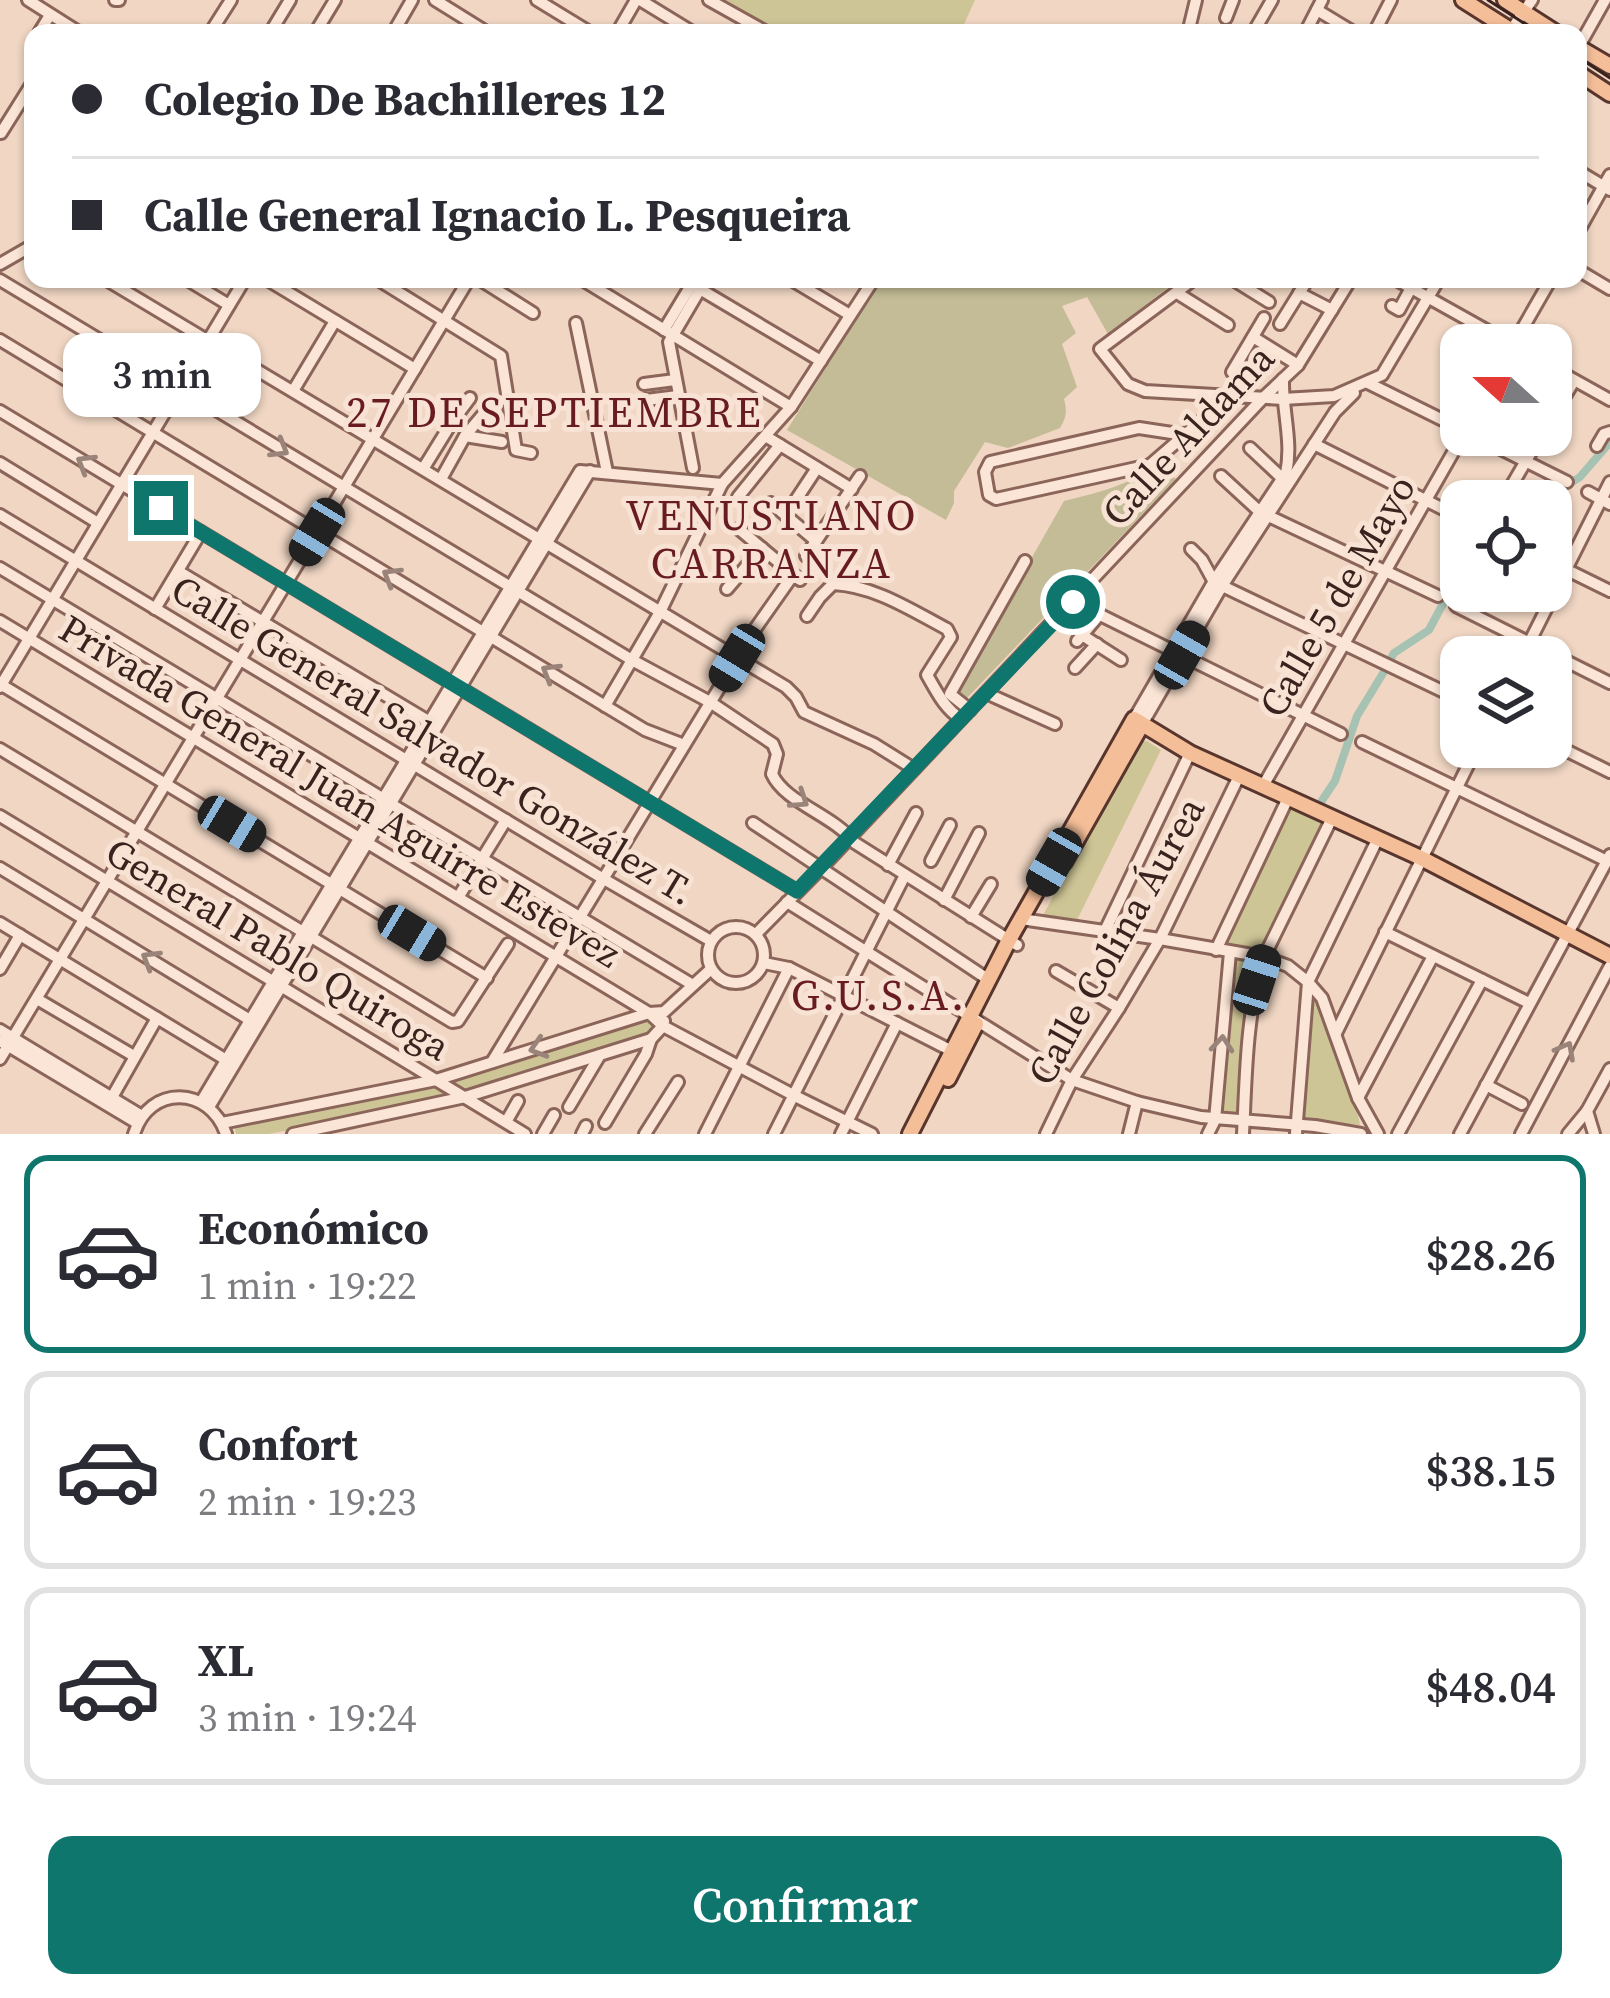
<!DOCTYPE html>
<html lang="es">
<meta charset="utf-8">
<style>
body{margin:0;font-family:"Source Serif 4",serif;background:#f2f2f3;color:#2b2b33;height:100vh;display:flex;flex-direction:column;font-size:45px;white-space:nowrap}
*{box-sizing:border-box;margin:0}
p{font-size:39px;color:#7c7c81}
.icon{flex:none;width:66px;height:66px;fill:none;stroke:currentColor;stroke-width:2;stroke-linecap:round;stroke-linejoin:round}
.map{position:relative;height:1134px;overflow:hidden}
.panel{display:flex;flex-direction:column;background:#fff;flex:1}
.panel>*{flex:none}
.guide{position:absolute;left:24px;top:24px;width:1563px;height:264px;border-radius:24px;box-shadow:0 3px 9px #0004;display:grid;align-content:center;height:264px;padding:0 48px;background:#fff}
.needle{width:78px;rotate:291deg}
.buttons{position:absolute;left:1440px;top:324px;display:grid;gap:24px}
.buttons a{display:grid;place-items:center;width:132px;height:132px;border-radius:24px;background:#fff;box-shadow:0 3px 9px #0004;font-size:60px}
.end{position:absolute;width:54px;height:54px;margin:-27px;border:15px solid #0f766e;background:#fff;box-shadow:0 0 0 6px #fff}
.from{border-radius:50%}
.bubble{position:absolute;height:84px;border-radius:24px;background:#fff;box-shadow:0 3px 9px #0004;font-size:39px;font-weight:600;line-height:84px;text-align:center}
.car{position:absolute;width:36px;height:72px;margin:-36px -18px;border-radius:15px;box-shadow:0 0 9px 3px #0007;background:linear-gradient(#222 24%,#8ab4d8 0 40%,#222 0 76%,#8ab4d8 0 86%,#222 0)}
.guide b{display:flex;align-items:center;gap:42px;height:114px;font-size:45px}
.guide b+b{border-top:3px solid #e1e1e2}
.guide i{width:30px;height:30px;background:#2b2b33}
ul{padding:21px 0 0;list-style:none}
li{display:flex;align-items:center;gap:36px;height:198px;margin:0 24px 18px;padding:0 24px;border:6px solid #e1e1e2;border-radius:24px}
li div{flex:1}
li b{display:block;font-size:45px}
li em{font-style:normal;font-weight:600}
li.current{border-color:#0f766e}
li>.icon{width:108px;height:108px;stroke-width:1.5}
.primary-button{display:flex;gap:24px;margin-top:auto;padding:24px 48px}
.primary-button a{flex:1;height:138px;border-radius:24px;background:#0f766e;color:#fff;font-size:48px;font-weight:600;line-height:138px;text-align:center}
.map>svg:first-child{display:block}
</style>
<div class="map">
<svg width="1610" height="1134" viewBox="0 0 1610 1134">
<rect width="100%" height="100%" fill="#f0d6c3"/>
<g fill="#cec596">
<polygon points="719,0 975,0 960,33 774,33"/>
<polygon points="1147,741 1161,750 1077,920 1042,917 1137,742"/>
<polygon points="1290,802 1328,820 1264,953 1221,947"/>
<polygon points="1233,955 1260,961 1243,1115 1218,1117"/>
<path d="M1312 997C1332 1025 1353 1090 1360 1125L1300 1120Z"/>
<polygon points="643,1017 653,1023 651,1035 467,1093 446,1081"/>
<polygon points="432,1084 452,1097 269,1134 236,1134 234,1125"/>
</g>
<g fill="#c3bc96">
<path d="M881 279H1179L1108 334 1087 297 1062 306 1076 333 1062 344 1077 387 1064 399C1067 411 1067 416 1060 428L1008 448 985 442 954 491V503L946 520 787 430Z"/>
<path d="M1159 463 1176 479 966 699 954 694 1064 501C1101 492 1127 486 1159 463Z"/>
</g>
<g fill="none" stroke-linecap="round" stroke-linejoin="round">
<g stroke="#a5c2b2" stroke-width="8">
<polyline points="1551,511 1566,486 1580,477 1610,442"/>
<polyline points="1390,660 1394,653 1429,630 1454,583 1461,578"/>
<polyline points="1321,802 1335,781 1357,716 1385,670"/>
</g>
<defs>
<g id="minor">
<polyline points="28,0 80,33"/>
<polyline points="115,0 119,0"/>
<polyline points="435,0 488,33"/>
<polyline points="537,0 591,33"/>
<polyline points="640,0 694,33"/>
<polyline points="709,0 768,33"/>
<polyline points="1317,10 1355,33"/>
<polyline points="1226,18 1233,0"/>
<polyline points="39,33 50,15"/>
<polyline points="210,33 231,0"/>
<polyline points="270,33 290,0"/>
<polyline points="315,33 335,0"/>
<polyline points="393,33 412,0"/>
<polyline points="617,33 636,0"/>
<polyline points="1188,33 1196,0"/>
<polyline points="1253,33 1272,0"/>
<polyline points="1305,33 1322,0"/>
<polyline points="1374,33 1391,0"/>
<polyline points="1509,33 1532,0"/>
<polyline points="1578,48 1605,0"/>
<polyline points="1,133 33,82"/>
<polyline points="1578,171 1610,190"/>
<polyline points="1578,232 1610,175"/>
<polyline points="0,264 33,245"/>
<polyline points="1578,270 1610,289"/>
<polyline points="105,279 786,687 796,697 804,712 874,744 914,769"/>
<polyline points="186,279 229,305"/>
<polyline points="266,279 415,369"/>
<polyline points="377,279 501,356 516,450 531,453"/>
<polyline points="479,279 533,313"/>
<polyline points="581,279 791,407"/>
<polyline points="683,279 821,361"/>
<polyline points="790,279 850,315"/>
<polyline points="1194,279 1100,349 1128,384 1145,391 1283,399 1334,396 1382,375 1439,279"/>
<polyline points="1232,279 1269,302"/>
<polyline points="1395,279 1513,345"/>
<path d="M0 280 632 660 710 702 773 744 777 754 772 774C785 803 834 815 855 843L1017 945"/>
<polyline points="1177,293 1228,325"/>
<polyline points="1299,293 1332,310"/>
<polyline points="1392,306 1399,310 1411,288"/>
<polyline points="576,323 607,472"/>
<polyline points="1280,324 1308,279"/>
<polyline points="664,330 693,282"/>
<polyline points="1253,337 1298,365"/>
<polyline points="0,340 645,730 684,745"/>
<polyline points="1513,345 1551,279"/>
<polyline points="1551,367 1610,400"/>
<polyline points="1232,372 1264,318"/>
<polyline points="1368,383 1461,429"/>
<polyline points="644,384 675,380"/>
<polyline points="293,391 335,321"/>
<polyline points="646,400 678,396"/>
<polyline points="0,411 797,891"/>
<polyline points="1551,419 1574,381"/>
<polyline points="1185,435 1139,428 990,462 985,472 989,495 996,499 1150,465 1231,395"/>
<polyline points="1473,435 1567,482"/>
<polyline points="465,436 502,442"/>
<polyline points="767,437 852,489"/>
<polyline points="1314,444 1461,518"/>
<polyline points="1597,446 1604,434 1610,432"/>
<polyline points="1250,448 1283,479"/>
<polyline points="0,463 98,523"/>
<polyline points="693,468 669,342 706,279"/>
<polyline points="423,469 452,422 470,398"/>
<polyline points="1221,476 1260,512 1438,596"/>
<polyline points="441,479 465,436 492,404"/>
<polyline points="1509,490 1541,435"/>
<polyline points="1588,492 1610,504"/>
<polyline points="738,497 780,445"/>
<polyline points="771,503 816,541"/>
<polyline points="0,515 602,878 711,941"/>
<polyline points="786,515 817,468"/>
<polyline points="739,529 800,580"/>
<polyline points="1191,549 1202,560 1214,582 1461,700"/>
<polyline points="806,556 860,476"/>
<polyline points="1551,562 1610,591"/>
<polyline points="0,568 384,799"/>
<polyline points="178,571 430,722"/>
<polyline points="727,589 762,548"/>
<polyline points="1074,602 1341,734"/>
<polyline points="1456,606 1610,683"/>
<polyline points="155,609 201,532"/>
<path d="M807 616 820 597 833 584C875 586 911 610 947 629L951 637 927 675C937 692 944 708 961 719"/>
<polyline points="0,621 649,1013 663,1026 795,1096 872,1134"/>
<polyline points="1082,635 1121,660"/>
<polyline points="1077,641 1100,614"/>
<polyline points="1522,657 1610,482"/>
<polyline points="1075,668 1097,644"/>
<polyline points="0,684 487,978"/>
<polyline points="0,687 245,279"/>
<polyline points="986,693 1055,724"/>
<polyline points="605,706 660,612 722,484 791,407 874,279"/>
<polyline points="970,710 950,694 1025,561"/>
<path d="M1134 719 1214 581 1286 473C1293 442 1282 410 1283 379"/>
<polyline points="1141,726 1222,586 1335,412 1354,393"/>
<polyline points="1362,742 1607,861"/>
<polyline points="1551,743 1610,772"/>
<polyline points="0,749 452,1022 458,1021 508,944"/>
<polyline points="1263,786 1463,435"/>
<polyline points="391,804 693,985"/>
<polyline points="0,816 525,1134"/>
<polyline points="753,823 989,980"/>
<polyline points="931,861 950,825"/>
<polyline points="888,865 916,813"/>
<polyline points="0,868 250,1020"/>
<polyline points="459,896 506,820"/>
<polyline points="944,900 979,833"/>
<polyline points="787,902 1072,1080 1137,1102 1201,1117 1315,1126 1361,1134"/>
<polyline points="971,917 991,884"/>
<polyline points="1021,919 1160,939 1264,957 1288,966 1308,982 1322,998 1358,1098 1378,1134"/>
<polyline points="0,923 228,1061"/>
<circle cx="736" cy="955" r="28"/>
<polyline points="1385,932 1529,1003"/>
<polyline points="1104,933 1190,753"/>
<polyline points="756,934 822,867 1263,398 1298,365 1351,279"/>
<polyline points="1216,950 1288,798"/>
<polyline points="764,963 789,968 952,1051"/>
<polyline points="0,969 20,935"/>
<polyline points="1056,971 1119,1008"/>
<polyline points="37,999 134,1056"/>
<polyline points="0,1030 142,1116"/>
<polyline points="1336,1033 1477,747"/>
<polyline points="0,1041 137,1123"/>
<polyline points="0,1059 469,279"/>
<polyline points="492,1062 755,629 793,575"/>
<polyline points="1486,1085 1522,1104"/>
<polyline points="1358,1098 1433,956"/>
<polyline points="111,1099 157,1018"/>
<polyline points="201,1102 580,471 722,484"/>
<polyline points="209,1107 590,471"/>
<polyline points="569,1107 600,1055"/>
<polyline points="506,1122 518,1101"/>
<polyline points="222,1123 436,1080 649,1013 664,1012 711,969"/>
<polyline points="605,1123 646,1054 651,1039"/>
<path d="M134 1134C149 1084 210 1086 226 1134"/>
<polyline points="293,1134 465,1097 651,1039 663,1026 664,1021"/>
<polyline points="543,1134 554,1115"/>
<polyline points="582,1134 586,1126"/>
<polyline points="645,1134 678,1082"/>
<polyline points="705,1134 789,968"/>
<polyline points="774,1134 905,875"/>
<polyline points="841,1134 897,1023"/>
<polyline points="1046,1134 1072,1080 1119,1008 1160,939 1239,776"/>
<polyline points="1129,1134 1137,1102"/>
<polyline points="1208,1134 1215,1120 1230,952"/>
<path d="M1243 1134C1246 1075 1246 1014 1264 957L1332 818"/>
<polyline points="1296,1134 1308,982 1378,838"/>
<polyline points="1398,1134 1482,980"/>
<polyline points="1460,1134 1610,855"/>
<polyline points="1521,1134 1610,966"/>
<polyline points="1568,1134 1587,1111"/>
<polyline points="1594,1134 1587,1111 1610,1069"/>
</g>
<g id="major">
<polyline points="1463,0 1515,33"/>
<polyline points="1505,0 1556,33"/>
<polyline points="1578,47 1610,66"/>
<polyline points="1578,73 1610,94"/>
<polyline points="1064,862 1141,726"/>
<polyline points="948,1079 976,1024"/>
<polyline points="910,1134 1009,940 1134,719 1190,753 1421,858 1610,956"/>
</g>
</defs>
<use href="#minor" stroke="#8b6559" stroke-width="16"/>
<use href="#major" stroke="#58352d" stroke-width="20"/>
<use href="#minor" stroke="#fae5d6" stroke-width="10"/>
<use href="#major" stroke="#f4be99" stroke-width="14"/>
<g stroke="#3a231e" stroke-width="3">
<polyline points="1488,0 1539,33"/>
<polyline points="1578,57 1610,78"/>
</g>
</g>
<defs><path id="oneway-chevron" d="M-2-3.5L2.5 0L-2 3.5" fill="none" stroke-width="1.6" stroke-linecap="round" stroke-linejoin="round" transform="scale(3)"/></defs>
<g stroke="#9a847a">
<use href="#oneway-chevron" transform="translate(280 449) rotate(31)"/>
<use href="#oneway-chevron" transform="translate(85 463) rotate(-149)"/>
<use href="#oneway-chevron" transform="translate(391 576) rotate(-149)"/>
<use href="#oneway-chevron" transform="translate(550 672) rotate(-149)"/>
<use href="#oneway-chevron" transform="translate(800 800) rotate(34)"/>
<use href="#oneway-chevron" transform="translate(150 959) rotate(-149)"/>
<use href="#oneway-chevron" transform="translate(1222 1044) rotate(-85)"/>
<use href="#oneway-chevron" transform="translate(538 1048) rotate(163)"/>
<use href="#oneway-chevron" transform="translate(1566 1050) rotate(-62)"/>
</g>
<g fill="none" stroke-linecap="round" stroke-linejoin="round">
<polyline stroke="#0f766e" stroke-width="15" points="161,508 797,891 1073,602"/>
</g>
<g text-anchor="middle" dominant-baseline="central" stroke-width="10" stroke-linejoin="round" paint-order="stroke">
<g font-size="39" fill="#3a231e" stroke="#f7e2d3">
<text transform="translate(1188 435) rotate(-47)">Calle Aldama</text>
<text transform="translate(1337 596) rotate(-60)">Calle 5 de Mayo</text>
<text transform="translate(433 740) rotate(31)">Calle General Salvador González T.</text>
<text transform="translate(340 791) rotate(31)">Privada General Juan Aguirre Estevez</text>
<text transform="translate(1116 941) rotate(-61)">Calle Colina Áurea</text>
<text transform="translate(278 949) rotate(31)">General Pablo Quiroga</text>
</g>
<g font-size="42" letter-spacing="3" fill="#681b21" stroke="#f7e2d3">
<text x="555" y="412">27 DE SEPTIEMBRE</text>
<text x="772" y="515">VENUSTIANO<tspan x="772" dy="48">CARRANZA</tspan></text>
<text x="879" y="995">G.U.S.A.</text>
</g>
</g>
</svg>
<div class="buttons">
<a><svg class="needle" viewBox="-14 -14 28 28"><path d="M0-13l5 13h-10z" fill="#e53935"/><path d="M0 13l5-13h-10z" fill="#7c7c81"/></svg></a>
<a><svg class="icon" aria-label="locate" viewBox="0 0 24 24"><circle cx="12" cy="12" r="6"/><path d="M12 2v4M12 18v4M2 12h4M18 12h4"/></svg></a>
<a><svg class="icon" aria-label="layers" viewBox="0 0 24 24"><path d="M12 4l9 5-9 5-9-5zM3 14l9 5 9-5"/></svg></a>
</div>
<i class="end from" style="left:1073px;top:602px"></i>
<i class="end" style="left:161px;top:508px"></i>
<div class="bubble" style="left:63px;top:333px;width:198px">3 min</div>
<i class="car" style="left:317px;top:532px;rotate:211deg"></i>
<i class="car" style="left:1182px;top:655px;rotate:30deg"></i>
<i class="car" style="left:737px;top:658px;rotate:211deg"></i>
<i class="car" style="left:232px;top:824px;rotate:121deg"></i>
<i class="car" style="left:1054px;top:862px;rotate:210deg"></i>
<i class="car" style="left:412px;top:933px;rotate:121deg"></i>
<i class="car" style="left:1257px;top:980px;rotate:18deg"></i>
<div class="guide">
<b><i class="from"></i>Colegio De Bachilleres 12</b>
<b><i></i>Calle General Ignacio L. Pesqueira</b>
</div>
</div>
<section class="panel">
<ul>
<li class="current"><svg class="icon" aria-label="car" viewBox="0 0 24 24"><path d="M5 17H2v-5l4-1 3-4h7l3 4 3 1v5h-3M9 17h6M6 11h13"/><circle cx="7" cy="17" r="2"/><circle cx="17" cy="17" r="2"/></svg><div><b>Económico</b><p>1 min · 19:22</p></div><em>$28.26</em></li>
<li><svg class="icon" aria-label="car" viewBox="0 0 24 24"><path d="M5 17H2v-5l4-1 3-4h7l3 4 3 1v5h-3M9 17h6M6 11h13"/><circle cx="7" cy="17" r="2"/><circle cx="17" cy="17" r="2"/></svg><div><b>Confort</b><p>2 min · 19:23</p></div><em>$38.15</em></li>
<li><svg class="icon" aria-label="car" viewBox="0 0 24 24"><path d="M5 17H2v-5l4-1 3-4h7l3 4 3 1v5h-3M9 17h6M6 11h13"/><circle cx="7" cy="17" r="2"/><circle cx="17" cy="17" r="2"/></svg><div><b>XL</b><p>3 min · 19:24</p></div><em>$48.04</em></li>
</ul>
<div class="primary-button"><a>Confirmar</a></div>
</section>
